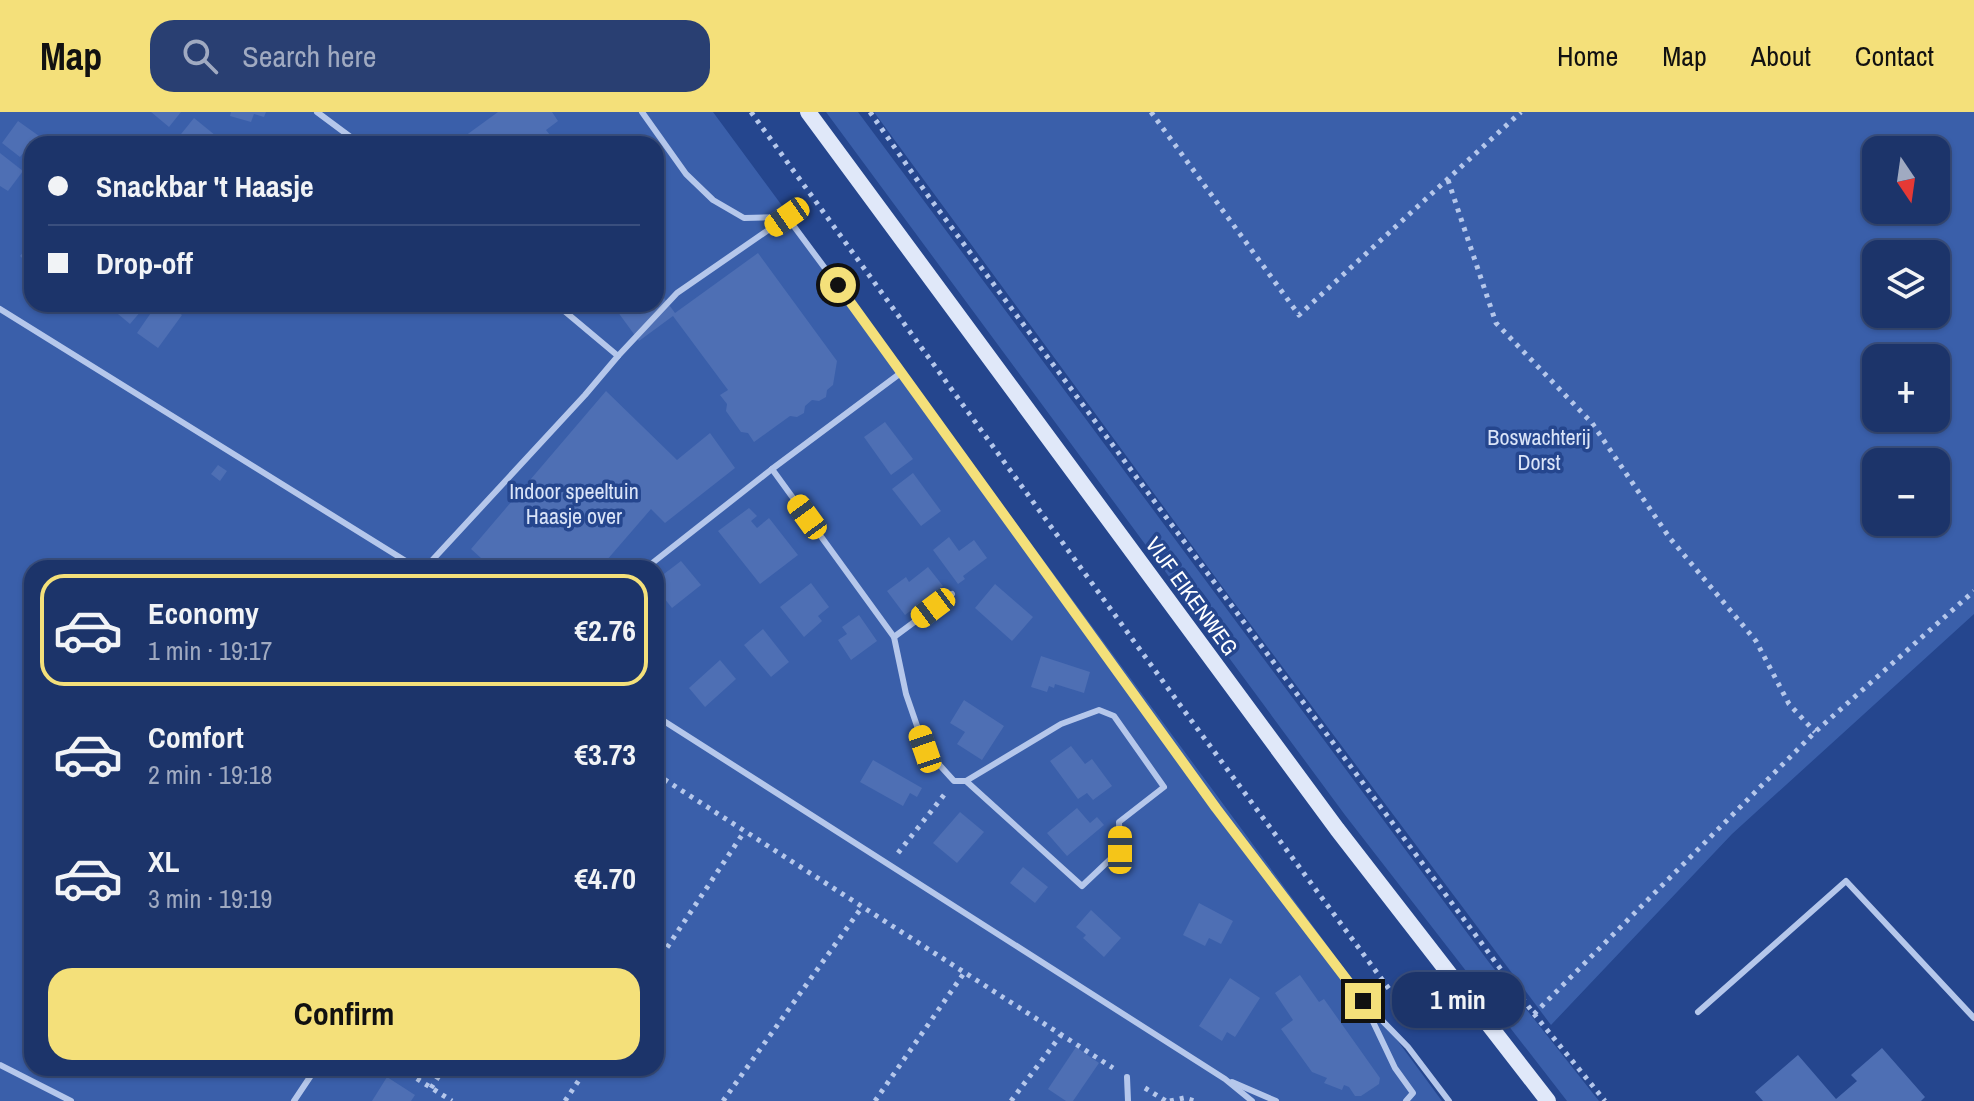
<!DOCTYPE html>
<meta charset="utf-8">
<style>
body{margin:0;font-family:"Archivo Narrow",sans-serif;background:#293f72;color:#f1f3f6;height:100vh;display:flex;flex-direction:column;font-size:30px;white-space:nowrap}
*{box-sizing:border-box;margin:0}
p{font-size:26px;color:#a0aac1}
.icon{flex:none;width:44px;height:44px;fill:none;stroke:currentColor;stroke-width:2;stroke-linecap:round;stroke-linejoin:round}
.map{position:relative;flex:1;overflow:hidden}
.drawer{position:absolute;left:24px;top:448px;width:640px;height:516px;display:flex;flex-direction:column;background:#1c346a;border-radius:24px;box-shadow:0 2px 6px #0004,0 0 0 2px #3a4f7e}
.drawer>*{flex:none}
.banner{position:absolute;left:24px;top:24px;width:640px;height:176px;border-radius:24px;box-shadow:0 2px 6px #0004,0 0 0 2px #3a4f7e;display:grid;align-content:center;height:176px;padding:0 24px;background:#1c346a}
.needle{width:52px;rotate:167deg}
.buttons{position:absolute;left:1862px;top:24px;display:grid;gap:16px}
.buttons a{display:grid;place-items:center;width:88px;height:88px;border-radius:16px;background:#1c346a;box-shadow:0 2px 6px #0004,0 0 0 2px #3a4f7e;font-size:40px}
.end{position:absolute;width:36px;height:36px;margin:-18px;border:10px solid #f4e07a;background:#111;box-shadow:0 0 0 4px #111}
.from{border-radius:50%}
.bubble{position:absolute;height:56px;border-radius:24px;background:#1c346a;box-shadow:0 2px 6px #0004,0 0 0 2px #3a4f7e;font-size:26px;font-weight:700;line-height:56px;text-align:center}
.car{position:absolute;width:24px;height:48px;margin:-24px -12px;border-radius:10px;box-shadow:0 0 6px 2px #0007;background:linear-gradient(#f5c518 24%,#345 0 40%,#f5c518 0 76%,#345 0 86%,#f5c518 0)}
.banner b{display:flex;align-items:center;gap:28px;height:76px;font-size:30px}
.banner b+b{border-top:2px solid #3a4f7e}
.banner i{width:20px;height:20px;background:#f1f3f6}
ul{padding:14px 0 0;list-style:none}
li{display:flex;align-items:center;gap:24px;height:112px;margin:0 16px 12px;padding:0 8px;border:4px solid transparent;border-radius:24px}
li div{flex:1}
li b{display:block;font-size:30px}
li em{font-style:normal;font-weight:700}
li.on{border-color:#f4e07a}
li>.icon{width:72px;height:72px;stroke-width:1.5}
.button{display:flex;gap:16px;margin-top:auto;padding:16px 24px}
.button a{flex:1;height:92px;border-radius:24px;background:#f4e07a;color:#111;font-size:32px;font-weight:700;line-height:92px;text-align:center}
header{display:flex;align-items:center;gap:48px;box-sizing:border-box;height:112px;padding:0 40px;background:#f4e07a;color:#111}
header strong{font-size:38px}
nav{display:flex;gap:44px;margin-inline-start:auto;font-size:28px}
.search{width:560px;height:72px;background:#293f72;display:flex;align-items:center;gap:20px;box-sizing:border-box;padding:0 28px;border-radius:24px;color:#a0aac1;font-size:30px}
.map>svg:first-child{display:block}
</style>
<header>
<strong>Map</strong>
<div class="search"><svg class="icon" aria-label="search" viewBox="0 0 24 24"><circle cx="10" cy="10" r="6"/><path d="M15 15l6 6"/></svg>Search here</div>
<nav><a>Home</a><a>Map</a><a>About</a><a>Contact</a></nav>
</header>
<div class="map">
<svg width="1974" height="989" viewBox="0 0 1974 989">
<rect width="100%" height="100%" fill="#25468e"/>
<g fill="#3a5faa" fill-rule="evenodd">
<path d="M0 0H713L1442 989H0ZM32 32H656V192H32ZM32 456H656V956H32Z"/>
<polygon points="826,0 858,0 1488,849 1599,989 1567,989 1345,703"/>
<path d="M874 0H1974V502L1732 722 1551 913 1224 477ZM1876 38H1936V98H1876ZM1876 142H1936V202H1876ZM1876 246H1936V306H1876ZM1876 350H1936V410H1876Z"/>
</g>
<g fill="#4e6fb4">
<polygon points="151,0 181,0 169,15"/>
<polygon points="231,0 266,0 264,5 254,2 251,10 230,4"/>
<polygon points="498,0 552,0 558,9 546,18 557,32 454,32"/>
<polygon points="194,6 221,28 218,32 173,32"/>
<polygon points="18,9 46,29 45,32 32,32 32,44 25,39 20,45 2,31"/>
<polygon points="0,41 23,59 8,79 0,74"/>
<polygon points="32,130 32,155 20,144"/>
<polygon points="758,141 837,249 833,273 827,278 826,285 819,289 812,288 805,294 804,301 797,305 790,304 754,330 748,321 741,320 726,299 727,292 720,283 728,278 673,204 639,229 612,192 656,192 656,175 675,201"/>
<polygon points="106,192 147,192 130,212"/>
<polygon points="157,192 167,192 182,203 158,236 137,221"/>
<polygon points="606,279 677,348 710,321 735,356 665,411 651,397 600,456 492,456 471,437"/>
<polygon points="885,310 913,347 891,363 864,325"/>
<polygon points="218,353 227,359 220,369 211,362"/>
<polygon points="913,361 941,399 921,414 892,377"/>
<polygon points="749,396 757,404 751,409 757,416 769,406 798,443 760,472 718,419"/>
<polygon points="949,425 959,439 974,428 987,446 963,464 965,467 958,472 933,438"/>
<polygon points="681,449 701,473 672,496 656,476 656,468"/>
<polygon points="928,455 943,474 905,503 887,479 906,465 909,470"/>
<polygon points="811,471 829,495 818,504 822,509 804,525 780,495"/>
<polygon points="995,472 1033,505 1012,529 975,496"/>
<polygon points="859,503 877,529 851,548 838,528 847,522 842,515"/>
<polygon points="763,517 789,550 771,565 744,533"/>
<polygon points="1041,544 1090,560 1084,581 1055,572 1054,576 1049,574 1047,580 1031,575"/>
<polygon points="720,548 736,567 705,595 689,576"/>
<polygon points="964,588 1004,614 982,648 957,632 965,620 950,611"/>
<polygon points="1071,634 1085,652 1092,647 1112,674 1093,688 1087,681 1078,687 1050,649"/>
<polygon points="873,648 922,676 917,685 910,681 903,694 860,670"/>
<polygon points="1077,696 1090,711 1097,705 1104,713 1067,744 1047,721"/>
<polygon points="960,700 984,720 957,751 933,731"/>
<polygon points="1023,755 1048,775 1035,791 1010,771"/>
<polygon points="1199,791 1233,809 1221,832 1209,826 1205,834 1183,823"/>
<polygon points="1091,798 1121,826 1104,845 1083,826 1086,823 1076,815"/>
<polygon points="1300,863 1319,890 1324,887 1380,966 1379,972 1361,984 1355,984 1349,975 1344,973 1342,978 1324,971 1327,966 1312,960 1281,917 1293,908 1275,881"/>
<polygon points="1230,866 1260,886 1235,925 1227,920 1222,929 1199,914"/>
<polygon points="1076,935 1099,951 1073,989 1066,989 1048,977"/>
<polygon points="1882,936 1925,985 1921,989 1763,989 1755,980 1798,943 1836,987 1857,969 1851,963"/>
<polygon points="387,965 415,983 411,989 372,989"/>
</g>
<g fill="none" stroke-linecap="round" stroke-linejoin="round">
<g stroke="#b5c7eb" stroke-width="5" stroke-dasharray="4 6" stroke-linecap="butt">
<polyline points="751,0 1188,604 1417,915"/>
<polyline points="870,0 929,85 1534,902 1605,989"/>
<polyline points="1151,0 1299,203 1521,0"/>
<polyline points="1448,68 1496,211 1592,311 1669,425 1756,529 1789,592 1815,620"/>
<polyline points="656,662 1113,956"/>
<polyline points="898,741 944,683"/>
<polyline points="656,852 744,720"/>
<polyline points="1534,902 1815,620 1974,479"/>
<polyline points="400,956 452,989"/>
<polyline points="431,976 444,956"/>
<polyline points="1145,976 1166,989"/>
<polyline points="565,989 587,956"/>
<polyline points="723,989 862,795"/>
<polyline points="875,989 964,861"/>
<polyline points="1011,989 1061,923"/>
<polyline points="1170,989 1184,986 1195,989"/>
</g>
<g stroke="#b5c7eb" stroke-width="6">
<polyline points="317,0 360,32"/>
<polyline points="642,0 686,62 713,88 744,106 787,105 902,260 1216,696 1363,889 1408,935 1449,989"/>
<polyline points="0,197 417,456"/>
<polyline points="618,244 677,181 787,105"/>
<polyline points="772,357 902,260"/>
<polyline points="425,456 585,283 618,244 556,192"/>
<polyline points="646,456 772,357 894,525 906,582 925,637 954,669 966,669 1061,612 1099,598 1114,604 1164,675 1119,710 1120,738 1082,774 966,669"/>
<polyline points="894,525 952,482"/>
<polyline points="656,604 1225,967 1252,989"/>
<polyline points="1366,895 1395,956 1413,981 1406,989"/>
<polyline points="1698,900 1846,769 1974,906"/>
<polyline points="0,953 71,989"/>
<polyline points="1127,965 1128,989"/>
<polyline points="1232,970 1276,989"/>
<polyline points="294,989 316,956"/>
</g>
<polyline stroke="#e0e8f9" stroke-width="16" points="808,0 1337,717 1548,989"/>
</g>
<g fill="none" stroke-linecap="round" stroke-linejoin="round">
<polyline stroke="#f4e07a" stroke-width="10" points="838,173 1216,696 1363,889"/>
</g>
<g text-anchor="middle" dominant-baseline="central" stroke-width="7" stroke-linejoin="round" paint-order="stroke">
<g font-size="22" fill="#dae4f8" stroke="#25468e">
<text x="1539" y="325">Boswachterij<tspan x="1539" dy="25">Dorst</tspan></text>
<text x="574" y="379">Indoor speeltuin<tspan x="574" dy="25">Haasje over</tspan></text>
</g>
<g font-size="22" fill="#fff" stroke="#25468e">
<text transform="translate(1192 484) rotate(54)">VIJF EIKENWEG</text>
</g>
</g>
</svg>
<div class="buttons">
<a><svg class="needle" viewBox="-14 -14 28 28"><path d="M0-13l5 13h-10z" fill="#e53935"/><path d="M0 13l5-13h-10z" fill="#a0aac1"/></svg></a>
<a><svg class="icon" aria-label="layers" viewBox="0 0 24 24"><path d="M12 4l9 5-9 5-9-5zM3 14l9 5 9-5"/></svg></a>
<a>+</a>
<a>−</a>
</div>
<i class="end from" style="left:838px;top:173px"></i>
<i class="end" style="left:1363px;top:889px"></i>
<div class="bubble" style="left:1392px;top:860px;width:132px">1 min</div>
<i class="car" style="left:787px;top:105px;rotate:235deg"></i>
<i class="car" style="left:807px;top:405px;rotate:324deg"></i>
<i class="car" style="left:933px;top:496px;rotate:233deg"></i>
<i class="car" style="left:925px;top:637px;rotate:341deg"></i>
<i class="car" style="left:1120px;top:738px;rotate:0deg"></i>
<div class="banner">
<b><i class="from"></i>Snackbar 't Haasje</b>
<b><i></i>Drop-off</b>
</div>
<section class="drawer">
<ul>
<li class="on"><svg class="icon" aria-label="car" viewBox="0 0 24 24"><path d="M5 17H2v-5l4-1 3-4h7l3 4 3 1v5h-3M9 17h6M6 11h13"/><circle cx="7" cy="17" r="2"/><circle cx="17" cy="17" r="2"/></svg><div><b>Economy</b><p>1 min · 19:17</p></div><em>€2.76</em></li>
<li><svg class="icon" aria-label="car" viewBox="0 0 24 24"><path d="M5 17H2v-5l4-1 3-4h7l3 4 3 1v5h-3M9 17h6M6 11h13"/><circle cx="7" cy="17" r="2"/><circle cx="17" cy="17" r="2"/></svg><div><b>Comfort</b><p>2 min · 19:18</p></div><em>€3.73</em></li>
<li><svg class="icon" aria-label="car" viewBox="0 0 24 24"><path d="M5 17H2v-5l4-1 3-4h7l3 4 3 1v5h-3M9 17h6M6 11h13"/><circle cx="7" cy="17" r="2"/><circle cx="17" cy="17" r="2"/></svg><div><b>XL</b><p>3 min · 19:19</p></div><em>€4.70</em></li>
</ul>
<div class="button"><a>Confirm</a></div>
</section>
</div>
